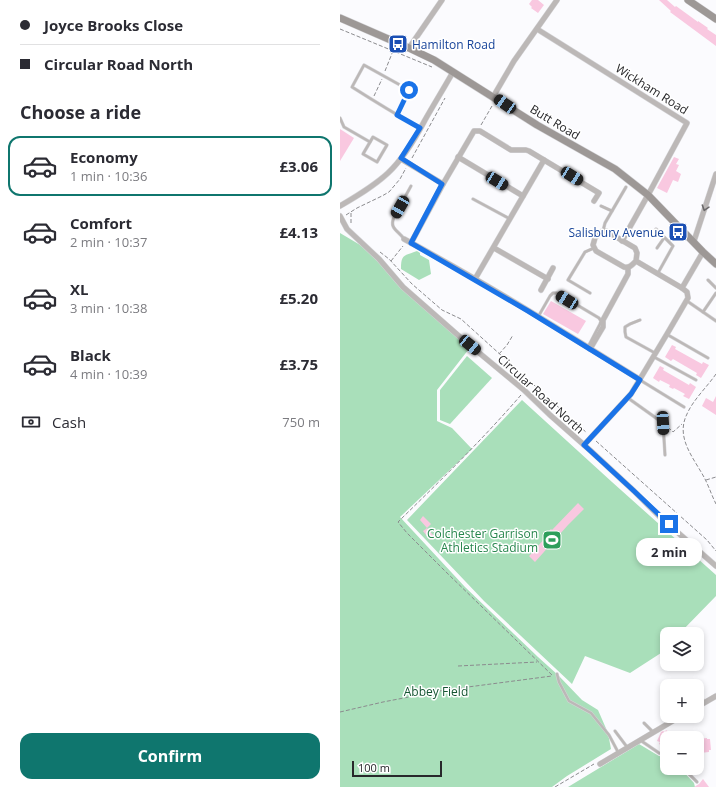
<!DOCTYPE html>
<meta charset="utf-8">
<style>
body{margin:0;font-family:"Open Sans",sans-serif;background:#f7f7f7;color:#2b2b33;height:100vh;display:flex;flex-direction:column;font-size:15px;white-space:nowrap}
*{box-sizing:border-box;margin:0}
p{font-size:13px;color:#7c7c81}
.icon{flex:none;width:22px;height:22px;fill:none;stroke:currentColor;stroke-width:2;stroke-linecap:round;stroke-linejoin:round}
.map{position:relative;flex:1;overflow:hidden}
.drawer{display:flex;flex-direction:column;background:#fff;width:340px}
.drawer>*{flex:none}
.hud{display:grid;align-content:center;height:88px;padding:0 20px;background:#fff}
.controls{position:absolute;left:320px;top:627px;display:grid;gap:8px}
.controls a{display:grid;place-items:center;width:44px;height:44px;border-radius:8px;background:#fff;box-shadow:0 2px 6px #0003;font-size:20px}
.scale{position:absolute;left:12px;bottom:10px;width:90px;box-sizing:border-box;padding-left:4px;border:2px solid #28282b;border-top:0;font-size:11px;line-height:14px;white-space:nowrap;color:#28282b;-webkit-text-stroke:3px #fff;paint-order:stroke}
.end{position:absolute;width:18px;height:18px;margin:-9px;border:5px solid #1a73e8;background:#fff;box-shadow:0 0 0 2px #fff}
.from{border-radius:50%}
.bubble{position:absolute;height:28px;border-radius:12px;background:#fff;box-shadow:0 2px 6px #0003;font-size:13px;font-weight:700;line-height:28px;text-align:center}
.car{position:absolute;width:12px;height:24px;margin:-12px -6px;border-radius:5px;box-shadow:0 0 3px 1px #0007;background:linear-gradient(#222 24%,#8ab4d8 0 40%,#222 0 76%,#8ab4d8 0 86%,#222 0)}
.hud b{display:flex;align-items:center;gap:14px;height:38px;font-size:15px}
.hud b+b{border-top:1px solid #e1e1e2}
.hud i{width:10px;height:10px;background:#2b2b33}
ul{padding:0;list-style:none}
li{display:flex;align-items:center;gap:12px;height:60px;margin:0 8px 6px;padding:0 12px;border:2px solid transparent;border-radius:12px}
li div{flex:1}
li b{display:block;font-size:15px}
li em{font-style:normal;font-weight:700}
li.active{border-color:#0f766e}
li>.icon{width:36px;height:36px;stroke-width:1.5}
h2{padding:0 20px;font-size:18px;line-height:48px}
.pay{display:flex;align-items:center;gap:10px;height:44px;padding:0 20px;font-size:15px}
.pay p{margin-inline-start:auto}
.cta{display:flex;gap:8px;margin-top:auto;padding:8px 20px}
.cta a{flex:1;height:46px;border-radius:12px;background:#0f766e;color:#fff;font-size:16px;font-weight:700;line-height:46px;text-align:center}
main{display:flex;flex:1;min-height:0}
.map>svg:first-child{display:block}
</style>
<main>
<section class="drawer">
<div class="hud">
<b><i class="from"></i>Joyce Brooks Close</b>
<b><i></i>Circular Road North</b>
</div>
<h2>Choose a ride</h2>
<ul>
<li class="active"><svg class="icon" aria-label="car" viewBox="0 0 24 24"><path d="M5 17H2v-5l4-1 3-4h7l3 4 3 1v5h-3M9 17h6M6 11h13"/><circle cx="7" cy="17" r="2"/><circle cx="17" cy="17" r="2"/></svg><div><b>Economy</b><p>1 min · 10:36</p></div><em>£3.06</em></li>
<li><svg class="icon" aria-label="car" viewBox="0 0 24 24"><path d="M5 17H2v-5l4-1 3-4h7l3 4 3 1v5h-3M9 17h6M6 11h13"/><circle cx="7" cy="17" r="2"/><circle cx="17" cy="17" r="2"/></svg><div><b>Comfort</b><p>2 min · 10:37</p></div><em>£4.13</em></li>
<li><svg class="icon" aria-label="car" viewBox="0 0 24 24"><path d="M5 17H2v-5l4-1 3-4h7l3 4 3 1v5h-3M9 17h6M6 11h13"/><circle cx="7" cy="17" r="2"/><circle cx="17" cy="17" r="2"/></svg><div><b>XL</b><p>3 min · 10:38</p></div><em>£5.20</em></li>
<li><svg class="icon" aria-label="car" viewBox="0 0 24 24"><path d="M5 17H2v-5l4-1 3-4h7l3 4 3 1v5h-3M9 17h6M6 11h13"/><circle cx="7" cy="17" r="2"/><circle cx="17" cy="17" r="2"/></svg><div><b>Black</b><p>4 min · 10:39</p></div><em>£3.75</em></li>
</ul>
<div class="pay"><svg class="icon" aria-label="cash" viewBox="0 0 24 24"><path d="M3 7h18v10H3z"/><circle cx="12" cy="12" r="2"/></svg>Cash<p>750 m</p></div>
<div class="cta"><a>Confirm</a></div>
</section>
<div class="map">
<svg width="376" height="787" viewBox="0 0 376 787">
<rect width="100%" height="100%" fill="#fbfbfe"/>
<g fill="#a9dfba">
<polygon points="0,233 32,252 67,290 132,345 97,390 97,421 112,428 132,449 60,517 125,587 198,657 218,675 242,700 258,710 268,733 271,749 227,776 212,787 0,787"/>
<path d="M77 251 80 253V255L89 260 91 274 79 280 61 269C61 254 64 256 77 251Z"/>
<polygon points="127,356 152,378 110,424 100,420 100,390"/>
<polygon points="182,400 272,482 376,575 376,596 339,634 327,634 327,647 321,653 290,673 245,656 232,684 144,601 67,520"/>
<polygon points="299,744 319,756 327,757 327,768 340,768 354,783 355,787 228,787"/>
</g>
<g fill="#f9c8e0">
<polygon points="192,0 198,0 204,5 198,13 191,8 192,7 189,4"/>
<polygon points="319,0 327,0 335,7 336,6 358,22 358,21 368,28 367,29 376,35 376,46 330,12 331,11"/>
<polygon points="0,129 14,138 0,161"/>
<polygon points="334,157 339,159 336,164 339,165 336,171 341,174 338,182 333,180 327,193 317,188"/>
<polygon points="211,301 246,321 238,334 203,314"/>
<polygon points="332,345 336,347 335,349 362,364 363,362 369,365 361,378 356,375 357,373 333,359 331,361 325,357"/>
<polygon points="320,366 324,368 323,370 349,385 350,383 356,387 349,399 343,396 345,394 334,388 333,389 329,387 330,385 320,380 319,382 313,378"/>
<polygon points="376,396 376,415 362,406 366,398 373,402"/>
<polygon points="238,503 244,509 228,525 195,562 189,556 192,553 191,552 196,546 197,547 207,536 206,534 211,529 212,530"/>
<polygon points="83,516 91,524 87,528 80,520"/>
<polygon points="87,528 94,536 90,540 83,531"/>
<polygon points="326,730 338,738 327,738 327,748 319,744 320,742 317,741 321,732 323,731 325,732"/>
<polygon points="367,738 367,739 370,739 371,750 369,750 369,752 360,753 360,751 357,752 358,739"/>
<polygon points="363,779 369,787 354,787 359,784"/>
</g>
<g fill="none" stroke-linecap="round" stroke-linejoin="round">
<defs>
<g id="lane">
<path d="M57 115 69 90 24 65 12 87C34 101 57 115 80 128"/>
<polyline points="0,118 4,127 30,142"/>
<polygon points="33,137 47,145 37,162 23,154"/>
<polyline points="133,199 170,219"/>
<polyline points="261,206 272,211"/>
<polyline points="316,229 333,246 318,273"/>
<polyline points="263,231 265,223 286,187"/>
<path d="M64 239C58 230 49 229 54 217L71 186"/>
<polyline points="317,248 324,238"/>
<polyline points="368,280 376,288"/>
<polyline points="250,293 228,280 245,252 254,248"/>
<polyline points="347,301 376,321"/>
<polyline points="363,312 376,293"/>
<polyline points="198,317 210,296 213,293 217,293 259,318 261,321 260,324 248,347"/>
<polyline points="300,320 290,324 285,327 285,332 286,337 315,353"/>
<polyline points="328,335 368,358"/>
<polyline points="314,357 356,380"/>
<polyline points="300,380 344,407"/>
<polyline points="288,398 323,423 325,455"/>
<polyline points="217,674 219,682 229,701 251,713 269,735 278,752"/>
<polyline points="360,694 364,702"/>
<polyline points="304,723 313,732"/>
<polyline points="275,731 287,747"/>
<polyline points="300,740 319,753 327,755"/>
<polyline points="343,768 357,782"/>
</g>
<g id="street">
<polyline points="197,29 347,123 308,195 282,241"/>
<polyline points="69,48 102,0"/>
<polyline points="153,97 174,61 217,0"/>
<polyline points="118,157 183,196"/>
<polyline points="61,159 103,184"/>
<path d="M0 206C17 196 34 186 48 173 64 158 75 139 85 120 94 104 104 88 113 72"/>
<polyline points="0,216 7,229 39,259 63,287 120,337 184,390 210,415 252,452 294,491 319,516 376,566"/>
<path d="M64 239C144 282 222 331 299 379"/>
<polyline points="354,241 376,174"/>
<polyline points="71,243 103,184 134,131 140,131 171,150 186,150 189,151 259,193 254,201"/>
<polyline points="154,248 208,279"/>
<polyline points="135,279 204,160"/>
<polyline points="342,288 363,252"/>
<polyline points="201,290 213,268"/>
<polyline points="250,349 263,327 263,320 288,274 288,268"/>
<path d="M244 445 291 394 327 334 348 298 347 292 342 288 296 261C292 265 290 268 284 267L256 251 253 245 255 238 260 232 266 231 295 248 297 253 296 261"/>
<polyline points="357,707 376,696"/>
<polyline points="260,764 341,716"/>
</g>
<g id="secondary">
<polyline points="348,0 376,19"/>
<polyline points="0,18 69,48 94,60 197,125 275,169 308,195 363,252 376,264"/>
</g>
</defs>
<use href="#lane" stroke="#d5d5d8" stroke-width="3.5"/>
<use href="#street" stroke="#d5d5d8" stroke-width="6"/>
<use href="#secondary" stroke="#d5d5d8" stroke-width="8"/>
<g stroke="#8b8b8e" stroke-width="1" stroke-dasharray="4 2" stroke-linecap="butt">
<polyline points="0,29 92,67"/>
<polyline points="45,71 53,51"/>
<polyline points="34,96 42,79"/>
<polyline points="141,125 152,106"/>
<polyline points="72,158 105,98"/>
<polyline points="6,215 17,208 42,196 49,192 60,179 66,168"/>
<polyline points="11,223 11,212"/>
<polyline points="40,252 49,259 72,284 102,310 121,319 247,433"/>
<polyline points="51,261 63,246"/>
<polyline points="159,354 167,345 173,335"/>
<path d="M376 374C367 387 353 400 347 414 335 438 354 458 365 479 369 487 372 496 376 504"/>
<path d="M181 395C142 440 100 481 58 522L67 533 105 571 213 676"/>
<polyline points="328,427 333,432 342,424"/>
<polyline points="256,441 367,540 376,551"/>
<polyline points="366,480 376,477"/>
<polyline points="118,666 197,662"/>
<polyline points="0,712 43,702 105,690 212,676"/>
<polyline points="215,787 254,764"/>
</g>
<use href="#lane" stroke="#bcb8b7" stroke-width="2.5"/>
<use href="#street" stroke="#bcb8b7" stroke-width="5"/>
<use href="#secondary" stroke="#9d9896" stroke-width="7"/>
</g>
<defs><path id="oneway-chevron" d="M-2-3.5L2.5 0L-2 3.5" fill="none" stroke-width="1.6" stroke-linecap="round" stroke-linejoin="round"/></defs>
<use stroke="#6b696a" href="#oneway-chevron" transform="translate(365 208) rotate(108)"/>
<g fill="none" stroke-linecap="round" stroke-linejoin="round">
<polyline stroke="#1a73e8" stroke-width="5" points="69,90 57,115 80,128 61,158 102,184 71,243 188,311 300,380 291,394 244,445 294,491 329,524"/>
</g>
<defs>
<symbol id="bus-square" viewBox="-11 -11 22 22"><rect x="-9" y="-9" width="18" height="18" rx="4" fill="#1a4fb4" stroke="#fff"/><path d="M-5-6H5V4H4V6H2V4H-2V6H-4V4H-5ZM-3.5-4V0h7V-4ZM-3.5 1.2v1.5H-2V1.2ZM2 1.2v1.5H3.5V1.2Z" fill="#fff"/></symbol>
<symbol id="stadium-square" viewBox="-11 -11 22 22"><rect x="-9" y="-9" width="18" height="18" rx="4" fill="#2e9e5b" stroke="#fff"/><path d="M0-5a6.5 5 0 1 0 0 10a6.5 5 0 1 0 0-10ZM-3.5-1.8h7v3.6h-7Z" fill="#fff"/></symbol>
</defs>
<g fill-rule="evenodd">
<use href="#bus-square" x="47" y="33" width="22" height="22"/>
<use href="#bus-square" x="327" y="221" width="22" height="22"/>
<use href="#stadium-square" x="201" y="529" width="22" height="22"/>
</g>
<g text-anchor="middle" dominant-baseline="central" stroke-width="3" stroke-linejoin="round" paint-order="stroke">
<g font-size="12" fill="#164399" stroke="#fff" text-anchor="start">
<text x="72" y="44">Hamilton Road</text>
<text x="324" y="232" text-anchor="end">Salisbury Avenue</text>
</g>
<g font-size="12" fill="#28282b" stroke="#fff">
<text transform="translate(312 89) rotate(32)">Wickham Road</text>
<text transform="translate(215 122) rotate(31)">Butt Road</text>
<text transform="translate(201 394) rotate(42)">Circular Road North</text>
</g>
<g font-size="12" fill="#27864d" stroke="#fff" text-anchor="end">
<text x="198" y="533">Colchester Garrison<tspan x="198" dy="14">Athletics Stadium</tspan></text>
</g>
<g font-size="12" fill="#155532" stroke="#fff">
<text x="96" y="691">Abbey Field</text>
</g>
</g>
</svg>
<div class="controls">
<a><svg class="icon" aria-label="layers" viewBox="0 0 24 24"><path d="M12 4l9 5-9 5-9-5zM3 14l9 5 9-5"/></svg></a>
<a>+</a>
<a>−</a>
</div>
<div class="scale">100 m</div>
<i class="end from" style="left:69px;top:90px"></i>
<i class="end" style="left:329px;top:524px"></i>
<div class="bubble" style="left:296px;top:538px;width:66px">2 min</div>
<i class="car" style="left:165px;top:104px;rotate:304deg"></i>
<i class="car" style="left:232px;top:176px;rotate:122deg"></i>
<i class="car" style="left:157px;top:181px;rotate:121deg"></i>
<i class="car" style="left:60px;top:207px;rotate:210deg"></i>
<i class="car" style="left:227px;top:300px;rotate:301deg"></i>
<i class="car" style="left:130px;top:345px;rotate:129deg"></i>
<i class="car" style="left:323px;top:423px;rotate:177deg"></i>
</div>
</main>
